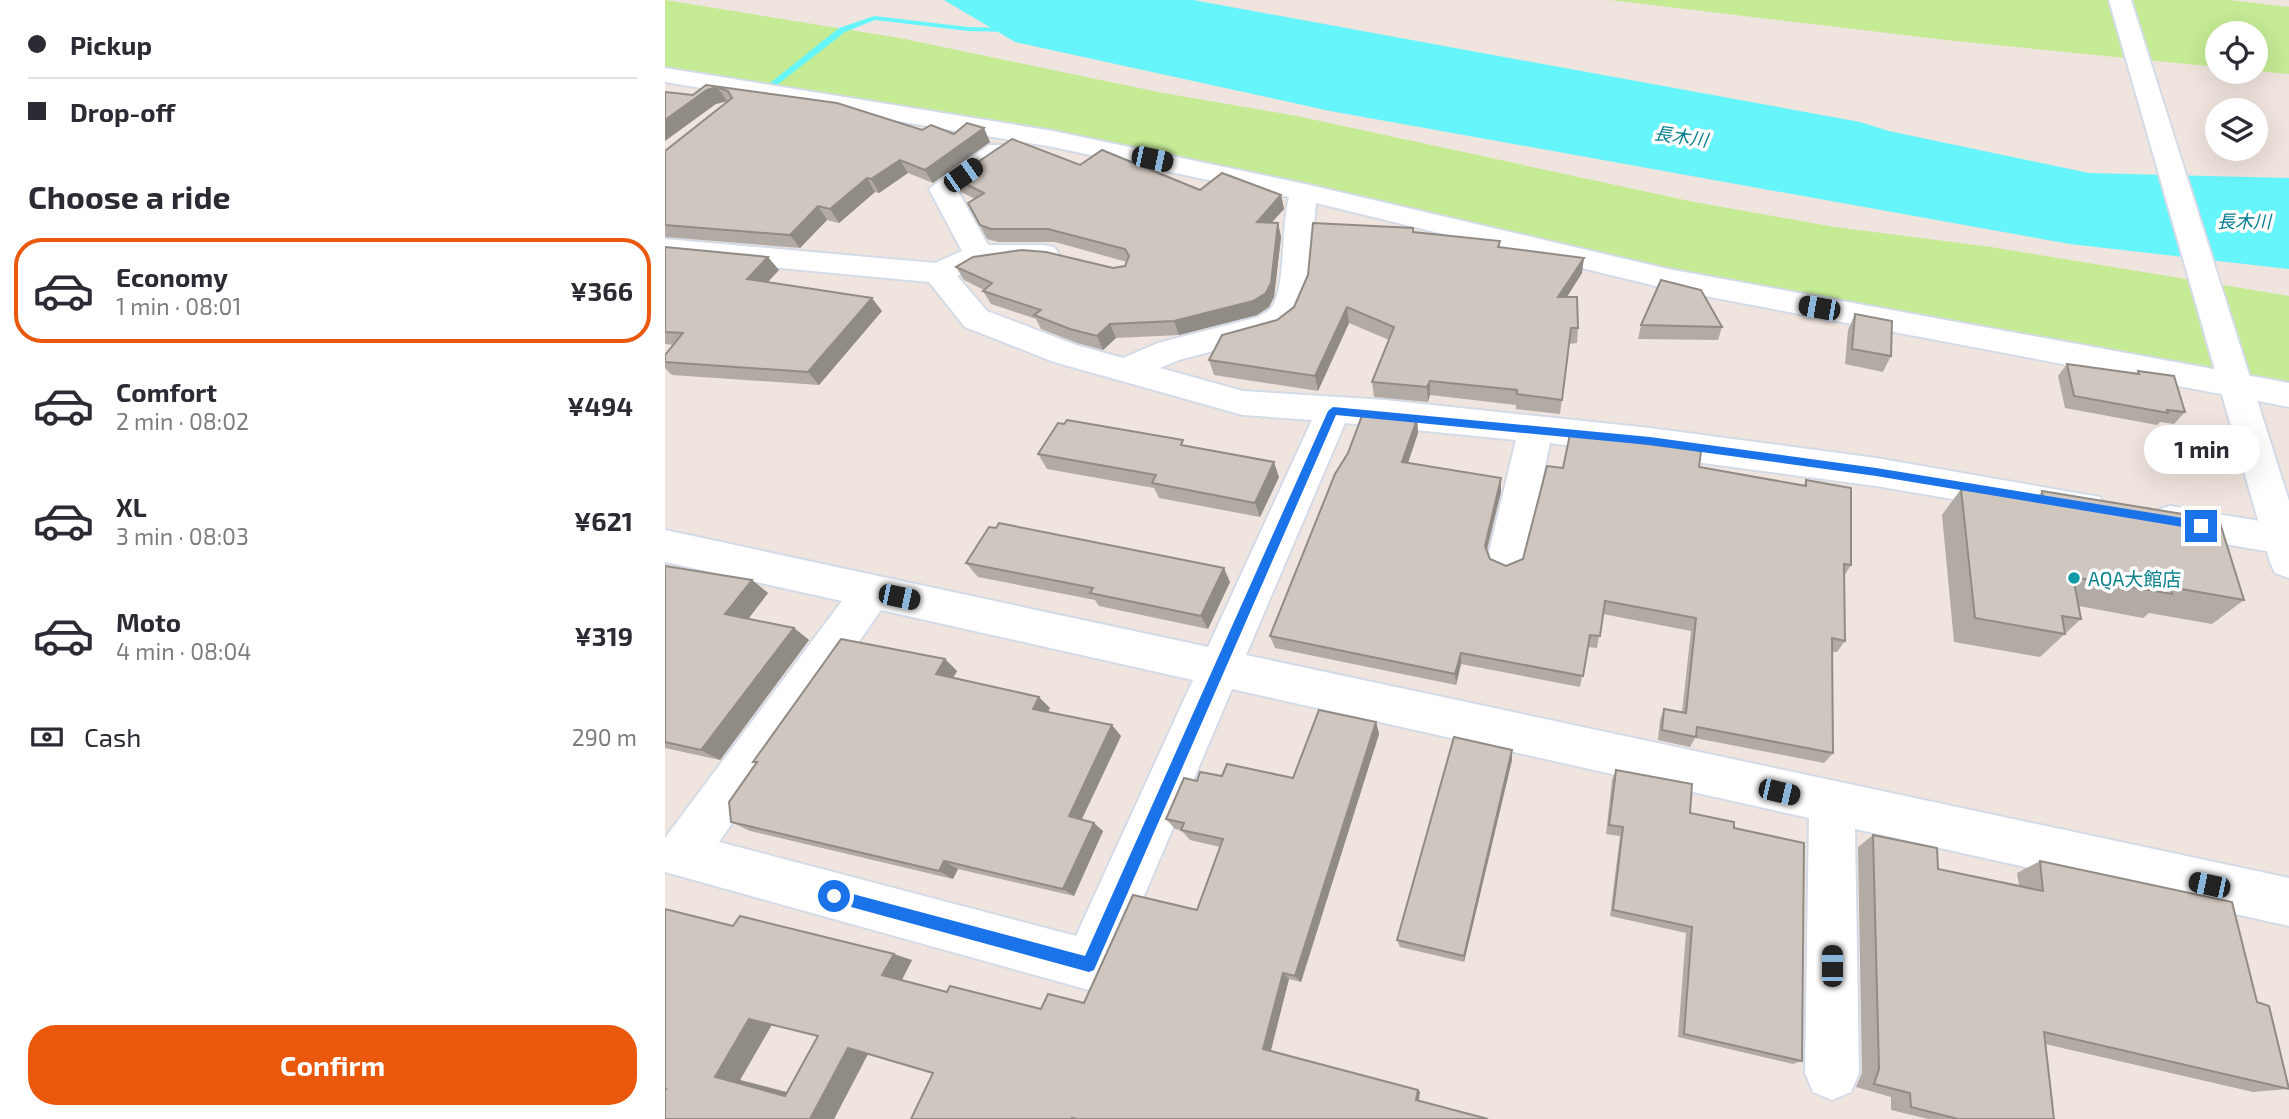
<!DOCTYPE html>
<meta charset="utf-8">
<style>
body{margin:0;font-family:"Exo 2","Noto Sans JP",sans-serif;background:#f7f7f7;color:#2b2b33;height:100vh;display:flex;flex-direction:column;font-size:26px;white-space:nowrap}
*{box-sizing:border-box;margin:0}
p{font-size:23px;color:#7c7c81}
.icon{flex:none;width:38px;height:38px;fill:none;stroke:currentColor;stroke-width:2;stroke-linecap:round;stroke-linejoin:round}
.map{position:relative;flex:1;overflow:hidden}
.sheet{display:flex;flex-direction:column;background:#fff;width:665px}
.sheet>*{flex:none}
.guide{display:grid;align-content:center;height:154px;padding:0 28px;background:#fff}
.buttons{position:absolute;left:1540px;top:21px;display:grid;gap:14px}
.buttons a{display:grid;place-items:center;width:63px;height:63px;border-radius:50%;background:#fff;box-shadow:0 7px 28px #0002;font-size:35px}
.end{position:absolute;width:32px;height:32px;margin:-16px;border:9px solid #1a73e8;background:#fff;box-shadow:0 0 0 4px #fff}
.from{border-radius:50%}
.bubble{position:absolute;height:49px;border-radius:24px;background:#fff;box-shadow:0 7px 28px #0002;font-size:23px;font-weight:700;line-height:49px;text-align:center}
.car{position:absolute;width:21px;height:42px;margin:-21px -10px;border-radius:9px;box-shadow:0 0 5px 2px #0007;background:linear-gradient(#222 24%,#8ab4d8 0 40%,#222 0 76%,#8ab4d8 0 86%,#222 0)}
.guide b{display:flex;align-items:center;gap:24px;height:66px;font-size:26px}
.guide b+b{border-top:2px solid #e1e1e2}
.guide i{width:18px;height:18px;background:#2b2b33}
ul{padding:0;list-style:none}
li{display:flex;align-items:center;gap:21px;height:105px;margin:0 14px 10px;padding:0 14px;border:4px solid transparent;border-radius:28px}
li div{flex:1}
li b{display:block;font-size:26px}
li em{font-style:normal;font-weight:700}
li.on{border-color:#ea580c}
li>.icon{width:63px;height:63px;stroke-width:1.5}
h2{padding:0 28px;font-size:32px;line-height:84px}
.pay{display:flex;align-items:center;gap:18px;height:77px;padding:0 28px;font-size:26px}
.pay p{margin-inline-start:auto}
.cta{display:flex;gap:14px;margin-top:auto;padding:14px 28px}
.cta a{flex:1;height:80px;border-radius:28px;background:#ea580c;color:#fff;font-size:28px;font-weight:700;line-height:80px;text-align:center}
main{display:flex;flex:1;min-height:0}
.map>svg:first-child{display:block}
</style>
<main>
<section class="sheet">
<div class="guide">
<b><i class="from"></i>Pickup</b>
<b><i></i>Drop-off</b>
</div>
<h2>Choose a ride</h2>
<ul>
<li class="on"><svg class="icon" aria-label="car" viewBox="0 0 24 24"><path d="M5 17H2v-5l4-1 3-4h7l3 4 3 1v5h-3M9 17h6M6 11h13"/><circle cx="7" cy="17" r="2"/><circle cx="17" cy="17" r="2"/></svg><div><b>Economy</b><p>1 min · 08:01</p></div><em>¥366</em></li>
<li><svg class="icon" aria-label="car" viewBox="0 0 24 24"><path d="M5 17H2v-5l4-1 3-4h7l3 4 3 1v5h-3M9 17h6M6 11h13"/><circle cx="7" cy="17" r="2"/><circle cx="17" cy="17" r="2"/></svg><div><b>Comfort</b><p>2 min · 08:02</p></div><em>¥494</em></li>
<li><svg class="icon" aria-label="car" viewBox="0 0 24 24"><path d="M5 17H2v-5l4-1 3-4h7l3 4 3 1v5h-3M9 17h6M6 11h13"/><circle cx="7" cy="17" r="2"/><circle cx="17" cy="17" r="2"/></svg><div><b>XL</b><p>3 min · 08:03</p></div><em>¥621</em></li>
<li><svg class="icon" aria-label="car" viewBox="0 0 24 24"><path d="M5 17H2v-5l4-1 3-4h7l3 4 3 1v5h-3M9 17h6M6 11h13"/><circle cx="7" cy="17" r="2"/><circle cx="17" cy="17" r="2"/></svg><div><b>Moto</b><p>4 min · 08:04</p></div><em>¥319</em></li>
</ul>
<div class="pay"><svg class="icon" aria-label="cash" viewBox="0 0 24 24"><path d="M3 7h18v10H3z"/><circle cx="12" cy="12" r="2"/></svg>Cash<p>290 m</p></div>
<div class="cta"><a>Confirm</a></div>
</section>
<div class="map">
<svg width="1624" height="1119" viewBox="0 0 1624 1119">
<rect width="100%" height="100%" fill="#f0e4de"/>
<g fill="#c5eb95">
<polygon points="0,0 235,38 493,92 632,116 1029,202 1170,227 1326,247 1624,296 1624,386 1037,279 866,239 0,70"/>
<polygon points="945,0 1564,0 1624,7 1624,74 1591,71 1591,33 1552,33 1552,67 1290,41"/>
</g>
<polygon fill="#67f5fc" points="279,0 528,0 1195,122 1224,131 1424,173 1624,178 1624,269 1405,244 665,111 350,42"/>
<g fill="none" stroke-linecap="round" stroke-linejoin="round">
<polygon fill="#67f5fc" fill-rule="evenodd" points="209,16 303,27 344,28 348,30 344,32 303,31 210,20 180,32 107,89 100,87 174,28"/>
<defs>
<g id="street">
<path d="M0 68 388 131 640 184 1003 269 1624 383V407L1003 289 651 203 643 290 631 320 615 333 514 360 495 368 578 391 720 400 985 428 1211 458 1435 497 1440 507 1435 517 1422 522 1211 486 885 443 860 560 855 571 841 576 827 571 822 560 851 440 680 423 581 655 1624 878V926L1190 829 1194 1073 1186 1092 1167 1100 1148 1092 1140 1073 1144 818 567 689 442 983 424 990 0 872V838L177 601 0 562V530L543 647 647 420 578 415 389 362 300 327 264 282 0 257V239L270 263 297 251 264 189 324 145H342L346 151 342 157 293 191 323 245H379L389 247 394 254 389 261 318 264 292 276 322 311 411 345 458 358 493 343 593 317C597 314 604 311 607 307 621 286 616 225 624 197L388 147 0 82ZM216 610 528 680 411 936 54 842Z"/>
<polygon points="1505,506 1624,526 1624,552 1617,554 1492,532 1486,521 1492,510"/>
</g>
<polygon id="secondary" points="1444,0 1466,0 1624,501 1624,578 1610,573 1605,562"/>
</defs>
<use href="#street" stroke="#d3dbe7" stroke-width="4"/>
<use href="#secondary" stroke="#d3dbe7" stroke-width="4"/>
<use href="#street" fill="#fff" fill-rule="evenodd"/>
<use href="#secondary" fill="#fff" fill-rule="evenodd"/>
</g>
<g fill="#b2aaa4" fill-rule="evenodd">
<polygon points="41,85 257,130 289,134 325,142 268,183 243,173 214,193 210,192 174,223 162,220 135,248 0,237 0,151 63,101 51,104 28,95"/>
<polygon points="415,165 535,190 616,195 619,209 607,222 613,223 616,237 609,297 604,307 592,315 514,335 451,338 438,350 412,343 376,329 371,319 326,304 318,291 319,290 299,280 291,267 448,268 460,266 462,262 390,242 333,242 322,239 303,203 310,199 296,192 289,178"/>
<polygon points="748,228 749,233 835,241 835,247 917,273 902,297 913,328 912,343 904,344 895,414 851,409 851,405 765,395 763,402 709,397 707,382 724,340 684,323 653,391 549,375 544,360 612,320"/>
<polygon points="0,247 114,270 103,282 217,311 154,385 7,375 0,368 0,355 9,345 0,344"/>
<polygon points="1190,314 1226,356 1218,372 1180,364 1183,330"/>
<polygon points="976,325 1057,327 1053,340 973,339"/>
<polygon points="1402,364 1472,373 1473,371 1520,412 1509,424 1495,422 1492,425 1400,408 1393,376"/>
<polygon points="752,419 753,433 743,462 836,478 836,492 822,551 825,559 841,566 858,559 898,468 1034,467 1139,485 1141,480 1186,565 1179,576 1180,641 1172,652 1167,652 1168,753 1159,763 1030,738 1025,747 993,740 995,720 999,709 1017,712 1026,631 938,614 932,648 923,647 915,687 796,664 791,685 610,648 605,636"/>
<polygon points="520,446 614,477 595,517 494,498 489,488 382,469 373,454"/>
<polygon points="1296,489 1369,501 1377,491 1579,600 1547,624 1484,613 1478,618 1414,606 1416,619 1375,657 1289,642 1277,515"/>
<polygon points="301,563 565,582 543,629 434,606 430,600 313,577"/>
<polygon points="0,566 87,580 103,593 83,619 129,628 144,640 55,760 0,748"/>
<polygon points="280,659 292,671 288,678 385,708 383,712 456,736 417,819 438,831 409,896 293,869 288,879 85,831 66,822 91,763 88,762"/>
<path d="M711 722 714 734 636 982 624 979 606 1051 753 1090 755 1092 754 1101 268 1073 203 1054 169 1119H0L1 1089 68 926 247 960 237 980 282 992 376 1009 419 1003 532 910 555 847 525 840 516 830 510 829 501 819 532 781 557 776 628 778ZM107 1024 153 1036 122 1092 75 1080Z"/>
<polygon points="847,750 847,760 799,962 735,947 732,940"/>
<polygon points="951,770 1025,813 1069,828 1137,1061 1128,1064 1013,1037 1021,933 945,916 955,836 941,834 947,780"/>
<polygon points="1208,835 1273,869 1354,886 1352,873 1375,861 1592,1002 1624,1089 1588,1092 1380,1044 1389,1119 1263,1119 1226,1110 1226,1097 1191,1087 1197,1073 1193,847"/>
</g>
<g fill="#918b86">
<polygon points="52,87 62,101 51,104 0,141 0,120 42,90"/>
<polygon points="319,128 325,142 268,183 260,170"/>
<polygon points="235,160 243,173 214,193 206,179"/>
<polygon points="202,178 210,192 174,223 165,209"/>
<polygon points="616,195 619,209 595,235 592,222"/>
<polygon points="153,206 162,220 135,248 125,235"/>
<polygon points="613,223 616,237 609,297 604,307 592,315 514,335 509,321"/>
<polygon points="103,257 114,270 93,292 82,279"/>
<polygon points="919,258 917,273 892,312 893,297"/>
<polygon points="207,298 217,311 154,385 143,372"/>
<polygon points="682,307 684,323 653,391 650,376"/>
<polygon points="445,324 451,338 438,350 432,336"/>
<polygon points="765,381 765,395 763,402 762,387"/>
<polygon points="752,419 753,433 739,475 737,462"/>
<polygon points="609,462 614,477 595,517 590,503"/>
<polygon points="836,478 836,492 819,559 820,546"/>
<polygon points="559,568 565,582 543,629 536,616"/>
<polygon points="87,580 103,593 77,627 60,614"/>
<polygon points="129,628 144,640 55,760 36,750"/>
<polygon points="796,653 796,664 791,685 790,674"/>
<polygon points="280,659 292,671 283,686 271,674"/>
<polygon points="374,697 385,708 379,719 368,709"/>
<polygon points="711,722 714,734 636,982 630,976"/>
<polygon points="447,725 456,736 414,825 404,816"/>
<polygon points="847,750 847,760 799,962 799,956"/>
<polygon points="429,823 438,831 409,896 398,889"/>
<polygon points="279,861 293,869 288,879 274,871"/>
<polygon points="229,954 247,960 236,981 217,975"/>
<polygon points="618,973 624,979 605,1053 598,1049"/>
<polygon points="84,1019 108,1023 75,1080 143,1098 120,1096 50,1077"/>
<polygon points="183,1048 204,1052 169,1119 145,1119"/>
<polygon points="753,1090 755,1092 753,1102 751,1100"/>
</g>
<g fill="#cfc6bf" stroke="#918b86" stroke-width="2" fill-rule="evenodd">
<polygon points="41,85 172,103 257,130 266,125 289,134 302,123 319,128 260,170 235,160 206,179 202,178 165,209 153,206 125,235 0,225 0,151 67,98 63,91 52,87 42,90 0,120 0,92 28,95"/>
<polygon points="347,139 415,165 437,150 535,190 557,173 616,195 592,222 613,223 606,283 601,293 588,301 509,321 445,324 432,336 405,329 369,315 376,310 318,291 327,283 291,267 308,257 357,250 381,252 448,268 460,266 464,256 460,249 383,229 326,229 315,225 303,203 319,193 289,178"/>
<polygon points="648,223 748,228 748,232 835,241 833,247 919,258 893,297 912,297 913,328 906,328 897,400 852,394 852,390 765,381 762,387 707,382 729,327 682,307 650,376 544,360 557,335 612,320 629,307 643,275"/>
<polygon points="0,247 103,257 82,279 207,298 143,372 0,362 0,355 18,333 0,332"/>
<polygon points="996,280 1036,290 1057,327 976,325"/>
<polygon points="1190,314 1227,321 1226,356 1187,349"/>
<polygon points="1402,364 1474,374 1473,371 1509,376 1520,412 1502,410 1503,413 1409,396"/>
<polygon points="698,413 752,419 737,462 836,478 820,546 825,559 841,566 858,559 882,466 898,468 905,434 1036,451 1034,467 1040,468 1141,486 1141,480 1186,488 1186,565 1179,564 1180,641 1167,638 1168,753 1032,727 1031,737 997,730 999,709 1021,713 1031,618 940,601 935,636 925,635 918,676 796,653 790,674 605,636 670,474 683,453"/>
<polygon points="402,420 518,440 516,445 609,462 590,503 487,483 491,475 373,454 393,423 399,424"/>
<polygon points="1296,489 1379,502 1377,491 1554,520 1579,600 1505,587 1507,594 1408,577 1416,619 1397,616 1400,634 1310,618"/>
<polygon points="334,523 559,568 536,616 425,593 428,588 301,563 324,527 331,528"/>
<polygon points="0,566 87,580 60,614 129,628 36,750 0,742"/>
<polygon points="176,639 280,659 271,674 374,697 368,709 447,725 404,816 429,823 398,889 279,861 274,871 66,822 64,802 92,762 88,762"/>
<path d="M654 710 711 722 630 976 618 973 598 1049 753 1090 751 1100 823 1119H412L407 1118V1119H246L268 1073 183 1048 145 1119H0V1091L1 1089H0V909L68 926 75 916 229 954 217 975 282 992 285 986 376 1009 383 994 419 1003 468 895 532 910 558 839 516 830 519 823 501 819 519 778 532 781 535 772 557 776 562 764 628 778ZM84 1019 153 1036 120 1096 50 1077Z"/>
<polygon points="789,737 847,750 799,956 732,940"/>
<polygon points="951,770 1027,784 1025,813 1069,822 1069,828 1139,843 1137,1061 1019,1034 1027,927 948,910 958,827 944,825"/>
<polygon points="1208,835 1272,848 1273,869 1378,891 1375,861 1567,902 1592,1002 1604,1006 1624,1089 1379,1032 1389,1119 1293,1119 1246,1107 1245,1093 1209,1084 1214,1069"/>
</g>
<polygon fill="#1a73e8" points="668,407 985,437 1211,468 1536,521 1542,526 1536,530 1211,476 985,445 671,415 429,970 424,972 164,901 162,896 169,889 420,956 663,411"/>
<circle fill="#0f9aa8" stroke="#fff" stroke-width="2.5" cx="1409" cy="578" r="7"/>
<g text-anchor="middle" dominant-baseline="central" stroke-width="7" stroke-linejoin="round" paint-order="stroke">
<g font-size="18" font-style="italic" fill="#037d8f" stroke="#fff">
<text transform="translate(1016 136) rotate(8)">長木川</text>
<text x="1579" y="221">長木川</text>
</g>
<g font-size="19" fill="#0d838f" stroke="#fff" text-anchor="start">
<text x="1423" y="578">AQA大館店</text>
</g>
</g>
</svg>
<div class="buttons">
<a><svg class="icon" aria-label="locate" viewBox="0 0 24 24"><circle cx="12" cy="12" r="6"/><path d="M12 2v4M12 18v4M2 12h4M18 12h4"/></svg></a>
<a><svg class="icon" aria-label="layers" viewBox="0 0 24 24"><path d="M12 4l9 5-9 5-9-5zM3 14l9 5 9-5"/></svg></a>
</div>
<i class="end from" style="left:169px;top:896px"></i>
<i class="end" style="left:1536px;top:526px"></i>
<div class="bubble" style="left:1479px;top:425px;width:116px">1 min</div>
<i class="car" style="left:487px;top:159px;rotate:102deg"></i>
<i class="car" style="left:298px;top:175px;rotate:55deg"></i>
<i class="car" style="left:1154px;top:308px;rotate:280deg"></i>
<i class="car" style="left:234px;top:597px;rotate:102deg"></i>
<i class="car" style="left:1114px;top:792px;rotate:103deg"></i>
<i class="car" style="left:1544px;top:885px;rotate:282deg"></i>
<i class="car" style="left:1167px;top:966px;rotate:0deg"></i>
</div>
</main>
